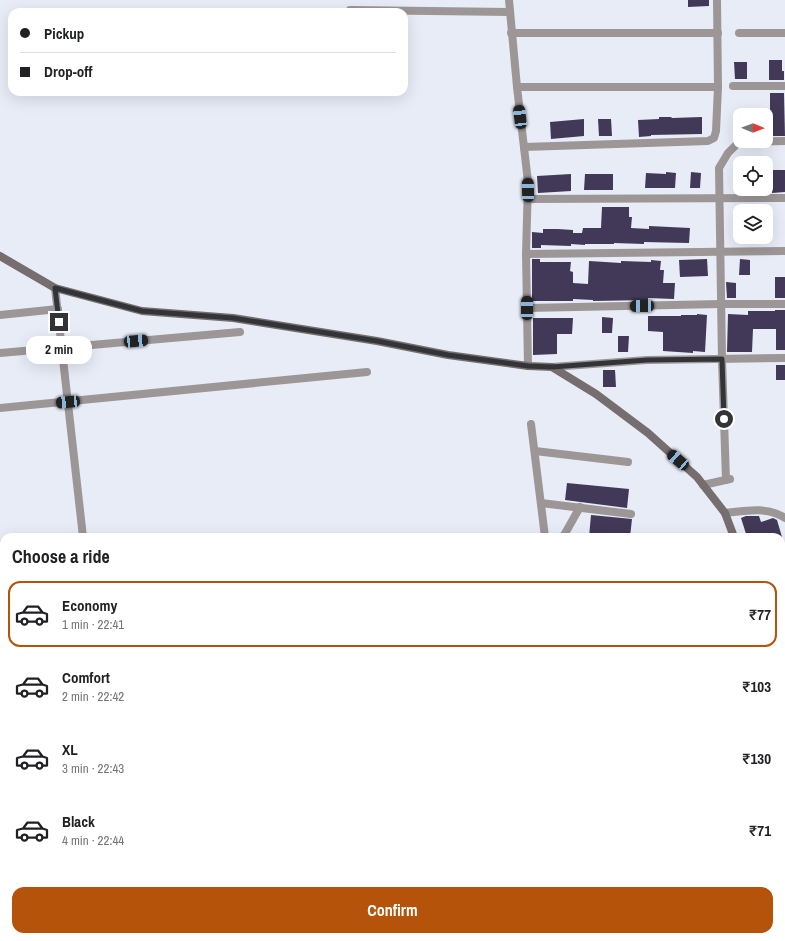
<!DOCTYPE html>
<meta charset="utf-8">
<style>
body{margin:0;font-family:"Archivo Narrow",sans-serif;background:#f6f6f6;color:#202124;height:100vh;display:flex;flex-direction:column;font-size:15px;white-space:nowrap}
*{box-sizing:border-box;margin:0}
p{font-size:13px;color:#757577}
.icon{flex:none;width:22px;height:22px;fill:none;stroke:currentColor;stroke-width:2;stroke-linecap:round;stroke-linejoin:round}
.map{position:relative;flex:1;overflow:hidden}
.panel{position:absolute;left:0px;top:533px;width:785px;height:408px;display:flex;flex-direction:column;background:#fff;border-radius:12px 12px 0 0;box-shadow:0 4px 16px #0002}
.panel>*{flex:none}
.hud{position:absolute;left:8px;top:8px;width:400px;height:88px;border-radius:12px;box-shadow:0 4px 16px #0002;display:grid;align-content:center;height:88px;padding:0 12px;background:#fff}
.needle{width:26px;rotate:91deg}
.tools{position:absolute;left:733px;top:108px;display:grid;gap:8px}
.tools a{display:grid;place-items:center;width:40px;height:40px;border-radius:8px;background:#fff;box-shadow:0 4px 16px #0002;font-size:20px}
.end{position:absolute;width:18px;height:18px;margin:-9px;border:5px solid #323438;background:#fff;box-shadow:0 0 0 2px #fff}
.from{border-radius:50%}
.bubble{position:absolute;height:28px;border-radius:12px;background:#fff;box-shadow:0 4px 16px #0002;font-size:13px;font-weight:800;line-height:28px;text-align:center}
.car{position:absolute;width:12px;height:24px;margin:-12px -6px;border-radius:5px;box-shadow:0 0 3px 1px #0007;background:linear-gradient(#222 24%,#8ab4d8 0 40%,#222 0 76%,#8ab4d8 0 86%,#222 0)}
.hud b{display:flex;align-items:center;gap:14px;height:38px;font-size:15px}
.hud b+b{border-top:1px solid #e0e0e0}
.hud i{width:10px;height:10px;background:#202124}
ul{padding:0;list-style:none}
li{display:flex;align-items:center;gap:12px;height:66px;margin:0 8px 6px;padding:0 4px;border:2px solid transparent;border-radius:12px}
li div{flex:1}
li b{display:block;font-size:15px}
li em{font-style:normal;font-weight:800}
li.on{border-color:#b45309}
li>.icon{width:36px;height:36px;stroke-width:1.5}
h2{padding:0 12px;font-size:18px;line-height:48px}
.primary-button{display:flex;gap:8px;margin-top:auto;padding:8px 12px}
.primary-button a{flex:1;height:46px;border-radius:12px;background:#b45309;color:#fff;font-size:16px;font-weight:800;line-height:46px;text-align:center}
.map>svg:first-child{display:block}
</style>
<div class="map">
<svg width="785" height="941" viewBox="0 0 785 941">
<rect width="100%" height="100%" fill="#e7ecf7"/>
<g fill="#423857">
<polygon points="688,0 709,0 709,6 688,7"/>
<polygon points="769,60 782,60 782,71 784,71 784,80 769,80"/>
<polygon points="734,62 747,62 747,79 735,79"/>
<polygon points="770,93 784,93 785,136 770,136"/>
<polygon points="659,117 671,117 672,118 702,117 702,134 651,135 651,136 639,137 638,120 659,119"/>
<polygon points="584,119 584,136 551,139 550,122"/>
<polygon points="598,119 611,119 612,136 599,136"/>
<polygon points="772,170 785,170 785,192 772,193"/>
<polygon points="666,172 676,173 675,188 645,188 646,173 666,174"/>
<polygon points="691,172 701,173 700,188 690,188"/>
<polygon points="571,174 571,191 538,193 537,176"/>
<polygon points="585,174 613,174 613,190 584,190"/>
<polygon points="602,207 629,207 629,217 632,217 631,228 649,229 649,226 690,228 689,243 644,242 644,244 614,243 614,244 585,244 585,245 571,244 571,246 541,245 541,248 532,248 532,232 543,233 543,229 558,229 573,230 573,233 582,233 583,228 601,228"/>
<polygon points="532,259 540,259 540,262 571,262 570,271 573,272 573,283 588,284 589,261 621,263 621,261 651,262 651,260 661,261 660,270 664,270 663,283 675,283 674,299 648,298 648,300 593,301 593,300 573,299 573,301 532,301"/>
<polygon points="707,259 708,276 680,277 679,260"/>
<polygon points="740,259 750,260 750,275 739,275"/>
<rect x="775" y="277" width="10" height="21"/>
<polygon points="726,282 736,283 736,298 727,298"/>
<polygon points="775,310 785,310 785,350 776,350 776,329 753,329 752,352 727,352 728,314 748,315 748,311 775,311"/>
<polygon points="697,314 707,315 705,352 693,351 693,353 663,351 663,332 648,331 648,316 681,316 681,315 697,315"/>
<polygon points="602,317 613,318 612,333 602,333"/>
<polygon points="533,318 573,318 572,334 557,334 557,354 533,355"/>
<polygon points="618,336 629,336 628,352 618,352"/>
<rect x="776" y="365" width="9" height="15"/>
<polygon points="603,370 615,370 616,387 603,387"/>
<polygon points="567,483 629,489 627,508 565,500"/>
<polygon points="591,515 632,519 630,537 609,535 608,537 589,537"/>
<polygon points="746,516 759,516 761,522 773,518 777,520 782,537 747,537 741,518"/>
</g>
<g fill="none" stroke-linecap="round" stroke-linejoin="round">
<g stroke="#9c9697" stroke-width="8">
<polyline points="509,0 517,87 528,182 526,254 528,366"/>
<polyline points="350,10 510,12"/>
<polyline points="511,33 718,33"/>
<polyline points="739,33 785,33"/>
<polyline points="733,86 785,86"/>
<polyline points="517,87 718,87"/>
<polyline points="524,147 708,141 714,138 716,131 718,87 717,0"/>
<polyline points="528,199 785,198"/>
<polyline points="526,254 785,251"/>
<polyline points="55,288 83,537"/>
<polyline points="527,308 721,304 785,304"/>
<polyline points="0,315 58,309"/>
<polyline points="0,353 240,332"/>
<polyline points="552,367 647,360 785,358"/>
<polyline points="0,408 367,372"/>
<polyline points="531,424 545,537"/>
<polyline points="535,451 628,462"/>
<polyline points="726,480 722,359 719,168 728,153 739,142 785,141"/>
<polyline points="703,485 730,479"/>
<polyline points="541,503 631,514"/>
<path d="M725 513C745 511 767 506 785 518"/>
<polyline points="563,537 580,507"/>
<polyline points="308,937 317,941"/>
<polyline points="707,937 726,940"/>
<polyline points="770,937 775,941"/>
<polyline points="126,941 128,937"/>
<polyline points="628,941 628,937"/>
</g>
<g stroke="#766d6e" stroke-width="8">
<polyline points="0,256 55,288 142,311 233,318 377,341 448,355 528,366 552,367 596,394 648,433 697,477 725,513 734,537"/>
<polyline points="781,671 785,681"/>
<polyline points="0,700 4,700"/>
<polyline points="0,733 4,733"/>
<polyline points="781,753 785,752"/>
<polyline points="781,851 785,854"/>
<polyline points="781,899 785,902"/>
<polyline points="490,941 491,937"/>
</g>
</g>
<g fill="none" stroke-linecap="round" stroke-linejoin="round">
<polyline stroke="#323438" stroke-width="5" points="59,322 55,288 142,311 233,318 377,341 448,355 528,366 552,367 647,360 722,359 724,419"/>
</g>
</svg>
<div class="tools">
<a><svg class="needle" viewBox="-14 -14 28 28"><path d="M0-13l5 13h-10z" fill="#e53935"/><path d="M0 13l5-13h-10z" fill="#757577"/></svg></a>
<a><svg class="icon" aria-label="locate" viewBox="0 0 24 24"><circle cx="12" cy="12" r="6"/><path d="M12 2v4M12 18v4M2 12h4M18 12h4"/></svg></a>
<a><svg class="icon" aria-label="layers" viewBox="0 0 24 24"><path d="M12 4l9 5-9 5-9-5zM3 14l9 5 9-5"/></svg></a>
</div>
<i class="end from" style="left:724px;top:419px"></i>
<i class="end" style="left:59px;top:322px"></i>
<div class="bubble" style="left:26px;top:336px;width:66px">2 min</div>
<i class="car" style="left:520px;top:117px;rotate:353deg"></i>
<i class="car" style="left:528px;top:190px;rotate:359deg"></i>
<i class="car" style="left:642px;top:306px;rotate:269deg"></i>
<i class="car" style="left:527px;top:308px;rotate:0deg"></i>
<i class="car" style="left:136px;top:341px;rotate:85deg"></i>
<i class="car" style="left:68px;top:402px;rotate:265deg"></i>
<i class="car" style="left:678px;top:460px;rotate:311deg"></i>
<div class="hud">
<b><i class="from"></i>Pickup</b>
<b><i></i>Drop-off</b>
</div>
<section class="panel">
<h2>Choose a ride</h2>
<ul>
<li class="on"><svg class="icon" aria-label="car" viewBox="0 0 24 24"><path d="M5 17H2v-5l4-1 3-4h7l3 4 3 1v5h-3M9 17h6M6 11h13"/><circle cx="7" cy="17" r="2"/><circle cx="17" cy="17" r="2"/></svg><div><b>Economy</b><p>1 min · 22:41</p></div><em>₹77</em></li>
<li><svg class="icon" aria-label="car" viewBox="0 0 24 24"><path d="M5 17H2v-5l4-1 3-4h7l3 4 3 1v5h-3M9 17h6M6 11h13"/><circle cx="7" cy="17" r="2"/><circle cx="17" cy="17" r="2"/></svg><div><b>Comfort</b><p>2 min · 22:42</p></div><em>₹103</em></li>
<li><svg class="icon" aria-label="car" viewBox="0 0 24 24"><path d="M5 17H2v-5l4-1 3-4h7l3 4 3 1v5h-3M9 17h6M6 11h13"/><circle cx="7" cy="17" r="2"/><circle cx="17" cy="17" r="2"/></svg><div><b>XL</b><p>3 min · 22:43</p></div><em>₹130</em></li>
<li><svg class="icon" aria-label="car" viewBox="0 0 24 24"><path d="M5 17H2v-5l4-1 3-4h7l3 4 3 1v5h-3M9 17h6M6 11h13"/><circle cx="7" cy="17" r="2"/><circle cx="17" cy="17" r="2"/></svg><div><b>Black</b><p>4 min · 22:44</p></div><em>₹71</em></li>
</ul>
<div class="primary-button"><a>Confirm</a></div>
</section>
</div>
